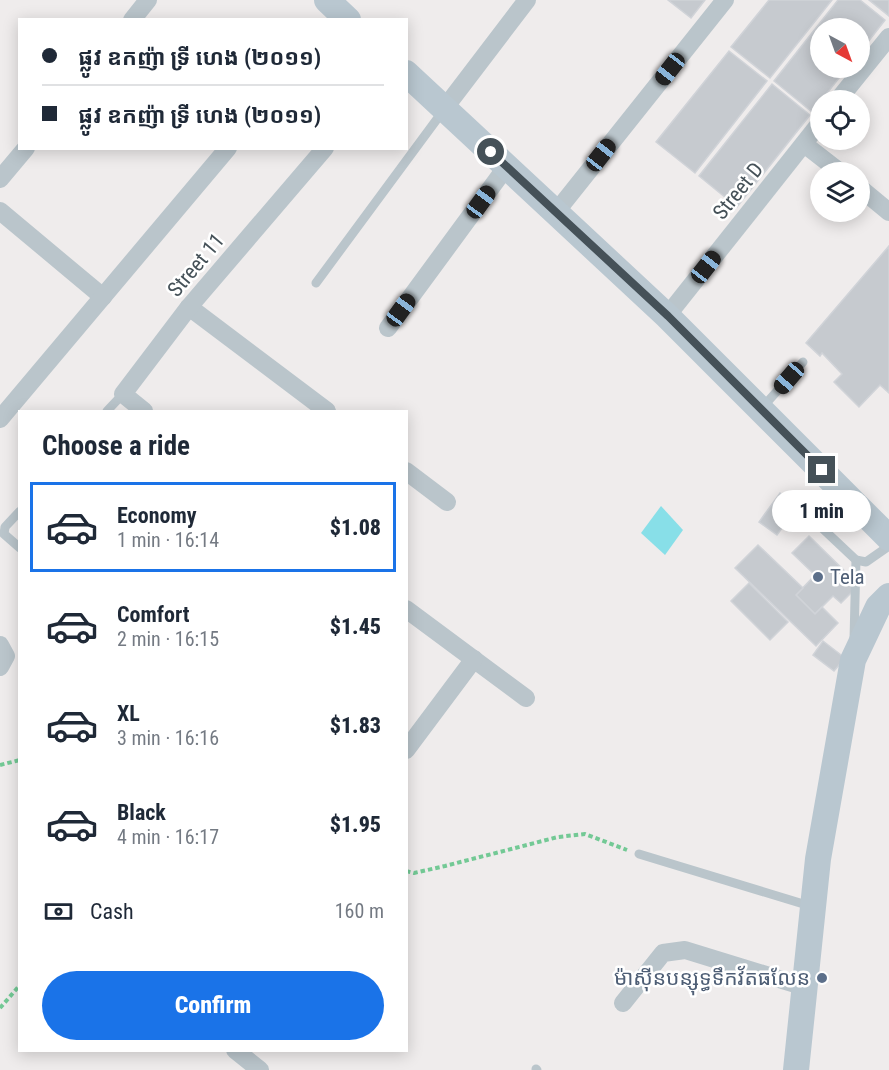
<!DOCTYPE html>
<meta charset="utf-8">
<style>
body{margin:0;font-family:"Roboto Condensed","Noto Sans Khmer",sans-serif;background:#f6f6f7;color:#1f2937;height:100vh;display:flex;flex-direction:column;font-size:22px;white-space:nowrap}
*{box-sizing:border-box;margin:0}
p{font-size:20px;color:#747a83}
.icon{flex:none;width:33px;height:33px;fill:none;stroke:currentColor;stroke-width:2;stroke-linecap:round;stroke-linejoin:round}
.map{position:relative;flex:1;overflow:hidden}
.side{position:absolute;left:18px;top:410px;width:390px;height:642px;display:flex;flex-direction:column;background:#fff;border-radius:0px;box-shadow:0 3px 15px #0003}
.side>*{flex:none}
.hud{position:absolute;left:18px;top:18px;width:390px;height:132px;border-radius:0px;box-shadow:0 3px 15px #0003;display:grid;align-content:center;height:132px;padding:0 24px;background:#fff}
.needle{width:39px;rotate:139deg}
.controls{position:absolute;left:810px;top:18px;display:grid;gap:12px}
.controls a{display:grid;place-items:center;width:60px;height:60px;border-radius:50%;background:#fff;box-shadow:0 3px 15px #0003;font-size:30px}
.end{position:absolute;width:27px;height:27px;margin:-14px;border:8px solid #455158;background:#fff;box-shadow:0 0 0 3px #fff}
.from{border-radius:50%}
.bubble{position:absolute;height:42px;border-radius:21px;background:#fff;box-shadow:0 3px 15px #0003;font-size:20px;font-weight:800;line-height:42px;text-align:center}
.car{position:absolute;width:18px;height:36px;margin:-18px -9px;border-radius:8px;box-shadow:0 0 4px 2px #0007;background:linear-gradient(#222 24%,#8ab4d8 0 40%,#222 0 76%,#8ab4d8 0 86%,#222 0)}
.hud b{display:flex;align-items:center;gap:21px;height:57px;font-size:22px}
.hud b+b{border-top:2px solid #e0e1e3}
.hud i{width:15px;height:15px;background:#1f2937}
ul{padding:0;list-style:none}
li{display:flex;align-items:center;gap:18px;height:90px;margin:0 12px 9px;padding:0 12px;border:3px solid transparent;border-radius:0px}
li div{flex:1}
li b{display:block;font-size:22px}
li em{font-style:normal;font-weight:800}
li.selected{border-color:#1a73e8}
li>.icon{width:54px;height:54px;stroke-width:1.5}
h2{padding:0 24px;font-size:27px;line-height:72px}
.pay{display:flex;align-items:center;gap:15px;height:66px;padding:0 24px;font-size:22px}
.pay p{margin-inline-start:auto}
.cta{display:flex;gap:12px;margin-top:auto;padding:12px 24px}
.cta a{flex:1;height:69px;border-radius:36px;background:#1a73e8;color:#fff;font-size:24px;font-weight:800;line-height:69px;text-align:center}
.map>svg:first-child{display:block}
</style>
<div class="map">
<svg width="889" height="1070" viewBox="0 0 889 1070">
<rect width="100%" height="100%" fill="#efecec"/>
<polygon fill="#88dfe8" points="661,506 683,530 665,555 641,533"/>
<g fill="#c6cacf" stroke="#d0d3d8" stroke-width="1.5">
<polygon points="668,0 705,0 691,18"/>
<polygon points="769,0 832,0 770,78 731,47"/>
<polygon points="838,0 860,0 885,20 860,52 860,28 820,28 820,68 847,68 812,112 774,81"/>
<polygon points="869,0 889,0 889,16"/>
<polygon points="729,51 767,81 695,173 656,142"/>
<polygon points="772,84 810,115 737,207 699,176"/>
<polygon points="889,246 889,393 880,385 859,407 834,382 842,374 822,353 820,356 806,343"/>
<polygon points="780,493 798,506 777,535 759,522"/>
<polygon points="809,536 859,585 841,603 833,596 815,614 796,595 815,575 792,553"/>
<polygon points="758,545 803,588 796,595 815,614 822,607 838,623 816,646 735,568"/>
<polygon points="749,583 788,622 770,640 731,601"/>
<polygon points="823,641 845,658 834,671 813,655"/>
</g>
<g fill="none" stroke-linecap="round" stroke-linejoin="round">
<g stroke="#73c995" stroke-width="4" stroke-dasharray="4.5 3" stroke-linecap="butt">
<polyline points="0,765 20,760"/>
<polyline points="406,871 414,873 445,866 558,837 585,834 627,850"/>
<polyline points="0,1008 20,985"/>
</g>
<g stroke="#bac5cb" stroke-width="9">
<polyline points="316,283 443,111"/>
<polyline points="761,409 803,362"/>
<polyline points="107,411 123,394"/>
<polyline points="836,489 818,519 822,528 856,560 866,562 889,546"/>
<polyline points="20,511 5,527 4,534 20,548"/>
<polyline points="854,639 856,560"/>
<polyline points="639,854 810,906"/>
<polyline points="536,1069 537,1070"/>
</g>
<g stroke="#bac5cb" stroke-width="18">
<polyline points="132,20 148,0"/>
<polyline points="838,100 889,37"/>
<polyline points="444,109 527,0"/>
<polyline points="804,144 840,172"/>
<polyline points="0,179 26,148"/>
<polyline points="860,188 889,212"/>
<polyline points="0,211 103,297"/>
<polyline points="556,212 725,0"/>
<polyline points="189,307 327,411"/>
<polyline points="667,316 820,123"/>
<polyline points="388,328 507,166"/>
<polyline points="144,411 123,394 189,307 325,148"/>
<polyline points="0,419 228,148"/>
<polyline points="406,471 447,502"/>
<polyline points="406,609 526,698"/>
<polyline points="0,645 6,656 0,667"/>
<polyline points="406,750 474,659"/>
<polyline points="623,1003 663,953 685,950 805,987"/>
<polyline points="235,1050 260,1070"/>
</g>
<g stroke="#b9c7d0" stroke-width="26">
<polyline points="327,0 348,20"/>
<polyline points="406,73 667,316 889,538"/>
<polyline points="796,1070 818,859 853,660 878,607 889,596"/>
</g>
</g>
<g fill="none" stroke-linecap="round" stroke-linejoin="round">
<polyline stroke="#455158" stroke-width="8" points="491,152 668,316 822,470"/>
</g>
<g fill="#5c6f8a" stroke="#fff" stroke-width="2">
<circle cx="818" cy="577" r="6"/>
<circle cx="822" cy="978" r="6"/>
</g>
<g text-anchor="middle" dominant-baseline="central" stroke-width="5" stroke-linejoin="round" paint-order="stroke">
<g font-size="21" fill="#455158" stroke="#fff">
<text transform="translate(738 191) rotate(-51)">Street D</text>
<text transform="translate(196 265) rotate(-50)">Street 11</text>
</g>
<g font-size="21" fill="#4e5e75" stroke="#fff" text-anchor="start">
<text x="830" y="577">Tela</text>
<text x="810" y="978" text-anchor="end">ម៉ាស៊ីនបន្សុទ្ធទឹកវ័តធលែន</text>
</g>
</g>
</svg>
<div class="controls">
<a><svg class="needle" viewBox="-14 -14 28 28"><path d="M0-13l5 13h-10z" fill="#e53935"/><path d="M0 13l5-13h-10z" fill="#747a83"/></svg></a>
<a><svg class="icon" aria-label="locate" viewBox="0 0 24 24"><circle cx="12" cy="12" r="6"/><path d="M12 2v4M12 18v4M2 12h4M18 12h4"/></svg></a>
<a><svg class="icon" aria-label="layers" viewBox="0 0 24 24"><path d="M12 4l9 5-9 5-9-5zM3 14l9 5 9-5"/></svg></a>
</div>
<i class="end from" style="left:491px;top:152px"></i>
<i class="end" style="left:822px;top:470px"></i>
<div class="bubble" style="left:772px;top:490px;width:99px">1 min</div>
<i class="car" style="left:670px;top:69px;rotate:218deg"></i>
<i class="car" style="left:601px;top:155px;rotate:38deg"></i>
<i class="car" style="left:481px;top:202px;rotate:36deg"></i>
<i class="car" style="left:706px;top:267px;rotate:38deg"></i>
<i class="car" style="left:401px;top:310px;rotate:36deg"></i>
<i class="car" style="left:789px;top:378px;rotate:221deg"></i>
<div class="hud">
<b><i class="from"></i>ផ្លូវ ឧកញ៉ា ទ្រី ហេង (២០១១)</b>
<b><i></i>ផ្លូវ ឧកញ៉ា ទ្រី ហេង (២០១១)</b>
</div>
<section class="side">
<h2>Choose a ride</h2>
<ul>
<li class="selected"><svg class="icon" aria-label="car" viewBox="0 0 24 24"><path d="M5 17H2v-5l4-1 3-4h7l3 4 3 1v5h-3M9 17h6M6 11h13"/><circle cx="7" cy="17" r="2"/><circle cx="17" cy="17" r="2"/></svg><div><b>Economy</b><p>1 min · 16:14</p></div><em>$1.08</em></li>
<li><svg class="icon" aria-label="car" viewBox="0 0 24 24"><path d="M5 17H2v-5l4-1 3-4h7l3 4 3 1v5h-3M9 17h6M6 11h13"/><circle cx="7" cy="17" r="2"/><circle cx="17" cy="17" r="2"/></svg><div><b>Comfort</b><p>2 min · 16:15</p></div><em>$1.45</em></li>
<li><svg class="icon" aria-label="car" viewBox="0 0 24 24"><path d="M5 17H2v-5l4-1 3-4h7l3 4 3 1v5h-3M9 17h6M6 11h13"/><circle cx="7" cy="17" r="2"/><circle cx="17" cy="17" r="2"/></svg><div><b>XL</b><p>3 min · 16:16</p></div><em>$1.83</em></li>
<li><svg class="icon" aria-label="car" viewBox="0 0 24 24"><path d="M5 17H2v-5l4-1 3-4h7l3 4 3 1v5h-3M9 17h6M6 11h13"/><circle cx="7" cy="17" r="2"/><circle cx="17" cy="17" r="2"/></svg><div><b>Black</b><p>4 min · 16:17</p></div><em>$1.95</em></li>
</ul>
<div class="pay"><svg class="icon" aria-label="cash" viewBox="0 0 24 24"><path d="M3 7h18v10H3z"/><circle cx="12" cy="12" r="2"/></svg>Cash<p>160 m</p></div>
<div class="cta"><a>Confirm</a></div>
</section>
</div>
